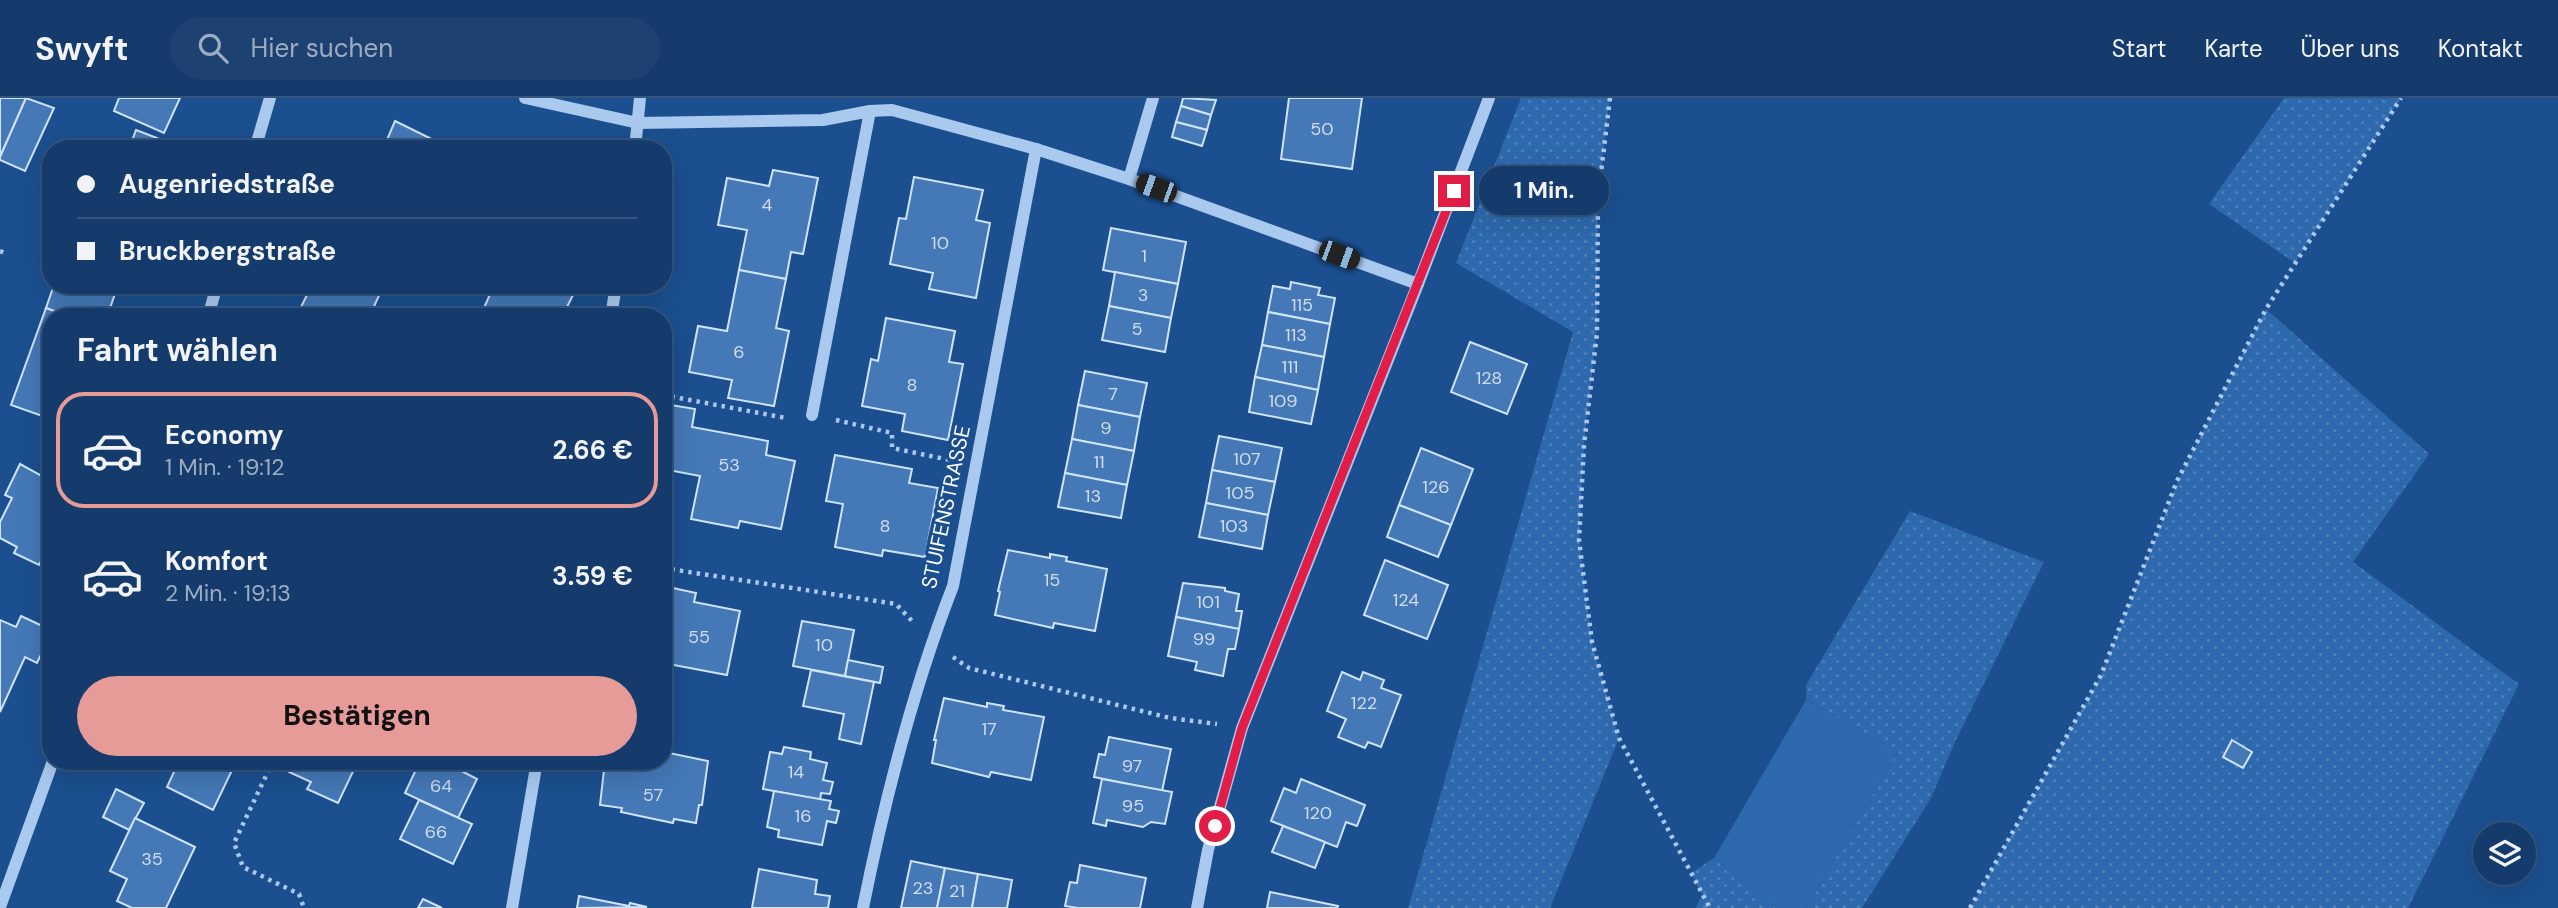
<!DOCTYPE html>
<html lang="de">
<meta charset="utf-8">
<style>
body{margin:0;font-family:"DM Sans",sans-serif;background:#1d4271;color:#f1f3f6;height:100vh;display:flex;flex-direction:column;font-size:26px;white-space:nowrap}
*{box-sizing:border-box;margin:0}
p{font-size:23px;color:#9dadc1}
.icon{flex:none;width:38px;height:38px;fill:none;stroke:currentColor;stroke-width:2;stroke-linecap:round;stroke-linejoin:round}
.map{position:relative;flex:1;overflow:hidden}
.panel{position:absolute;left:42px;top:210px;width:630px;height:462px;display:flex;flex-direction:column;background:#143b6b;border-radius:28px;box-shadow:0 7px 28px #0002,0 0 0 2px #33557e}
.panel>*{flex:none}
.banner{position:absolute;left:42px;top:42px;width:630px;height:154px;border-radius:28px;box-shadow:0 7px 28px #0002,0 0 0 2px #33557e;display:grid;align-content:center;height:154px;padding:0 35px;background:#143b6b}
.tools{position:absolute;left:2473px;top:724px;display:grid;gap:14px}
.tools a{display:grid;place-items:center;width:63px;height:63px;border-radius:50%;background:#143b6b;box-shadow:0 7px 28px #0002,0 0 0 2px #33557e;font-size:35px}
.end{position:absolute;width:32px;height:32px;margin:-16px;border:9px solid #e11d48;background:#fff;box-shadow:0 0 0 4px #fff}
.from{border-radius:50%}
.bubble{position:absolute;height:49px;border-radius:24px;background:#143b6b;box-shadow:0 7px 28px #0002,0 0 0 2px #33557e;font-size:23px;font-weight:700;line-height:49px;text-align:center}
.car{position:absolute;width:21px;height:42px;margin:-21px -10px;border-radius:9px;box-shadow:0 0 5px 2px #0007;background:linear-gradient(#222 24%,#8ab4d8 0 40%,#222 0 76%,#8ab4d8 0 86%,#222 0)}
.banner b{display:flex;align-items:center;gap:24px;height:66px;font-size:26px}
.banner b+b{border-top:2px solid #33557e}
.banner i{width:18px;height:18px;background:#f1f3f6}
ul{padding:0;list-style:none}
li{display:flex;align-items:center;gap:21px;height:116px;margin:0 14px 10px;padding:0 21px;border:4px solid transparent;border-radius:28px}
li div{flex:1}
li b{display:block;font-size:26px}
li em{font-style:normal;font-weight:700}
li.active{border-color:#e69b98}
li>.icon{width:63px;height:63px;stroke-width:1.5}
h2{padding:0 35px;font-size:32px;line-height:84px}
.primary-button{display:flex;gap:14px;margin-top:auto;padding:14px 35px}
.primary-button a{flex:1;height:80px;border-radius:42px;background:#e69b98;color:#111;font-size:28px;font-weight:700;line-height:80px;text-align:center}
header{display:flex;align-items:center;gap:42px;box-sizing:border-box;height:98px;padding:0 35px;background:#143b6b;border-bottom:2px solid #33557e}
header strong{font-size:33px}
nav{display:flex;gap:38px;margin-inline-start:auto;font-size:24px}
.search{width:490px;height:63px;background:#1d4271;display:flex;align-items:center;gap:18px;box-sizing:border-box;padding:0 24px;border-radius:38px;color:#9dadc1;font-size:26px}
.map>svg:first-child{display:block}
</style>
<header>
<strong>Swyft</strong>
<div class="search"><svg class="icon" aria-label="search" viewBox="0 0 24 24"><circle cx="10" cy="10" r="6"/><path d="M15 15l6 6"/></svg>Hier suchen</div>
<nav><a>Start</a><a>Karte</a><a>Über uns</a><a>Kontakt</a></nav>
</header>
<div class="map">
<svg width="2558" height="810" viewBox="0 0 2558 810">
<defs>
<pattern id="grass-dots" width="8" height="8" patternUnits="userSpaceOnUse" patternTransform="scale(1.75)"><rect width="8" height="8" fill="#2e69ad"/><path d="M2 2h.1M6 6h.1" fill="none" stroke="#4d80b9" stroke-width="1.8" stroke-linecap="round"/></pattern>
</defs>
<rect width="100%" height="100%" fill="#1b4f8f"/>
<g fill="url(#grass-dots)">
<polygon points="1521,0 1610,0 1598,100 1597,230 1584,347 1579,442 1592,544 1619,640 1550,810 1408,810 1573,234 1456,165"/>
<polygon points="2284,0 2401,0 2295,165 2209,106"/>
<polygon points="2266,211 2429,356 2353,464 2519,586 2408,810 1970,810 2101,577 2181,376"/>
<polygon points="1910,413 2044,464 1955,644 1931,700 1862,810 1806,810 1898,653 1806,602 1806,587"/>
<polygon points="1714,760 1776,810 1696,810 1702,796 1691,775"/>
</g>
<polygon fill="#2e69ad" points="1806,602 1898,653 1806,810 1776,810 1714,760"/>
<g fill="#4478b7" stroke="#cfe3fa" stroke-width="2">
<polygon points="0,0 26,0 0,59"/>
<polygon points="26,0 54,10 25,73 0,62 0,59"/>
<polygon points="119,0 180,0 164,35 114,13"/>
<polygon points="1183,0 1216,2 1211,17 1181,8"/>
<polygon points="1289,0 1362,0 1352,71 1281,61"/>
<polygon points="1181,8 1211,17 1207,32 1176,24"/>
<polygon points="395,23 450,50 449,51 383,51"/>
<polygon points="1176,24 1207,32 1202,48 1172,39"/>
<polygon points="136,32 165,43 163,51 129,51"/>
<polygon points="773,72 818,80 803,156 791,154 786,181 739,172 747,132 718,127 727,80 769,88"/>
<polygon points="914,79 983,92 976,122 990,125 976,200 929,191 933,175 890,166 899,120 906,121"/>
<polygon points="1111,130 1186,144 1178,186 1103,172"/>
<polygon points="739,172 786,181 776,230 789,233 774,308 728,300 732,282 689,274 698,228 727,233"/>
<polygon points="1115,174 1178,186 1171,220 1109,208"/>
<polygon points="1291,184 1320,190 1318,197 1335,200 1330,226 1268,214 1273,188 1290,191"/>
<polygon points="54,187 118,187 107,219 70,219 46,210"/>
<polygon points="321,187 384,187 369,219 363,219 345,210 340,219 322,219 301,209 309,193 316,197"/>
<polygon points="494,187 553,187 573,197 562,219 480,219"/>
<polygon points="1109,208 1171,220 1165,254 1102,242"/>
<polygon points="46,210 70,219 51,219 51,321 11,307"/>
<polygon points="270,212 283,219 267,219"/>
<polygon points="1268,214 1330,226 1324,259 1262,247"/>
<polygon points="886,220 955,233 949,264 963,266 948,342 902,333 905,316 862,308 871,261 878,263"/>
<polygon points="1470,244 1527,266 1507,316 1451,294"/>
<polygon points="1262,247 1324,259 1318,292 1255,279"/>
<polygon points="1085,273 1147,285 1140,319 1078,307"/>
<polygon points="1255,279 1318,292 1311,326 1249,314"/>
<polygon points="671,307 695,311 692,329 768,343 766,357 795,363 781,431 740,423 738,430 691,421 700,378 663,371 663,347"/>
<polygon points="1078,307 1140,319 1134,353 1072,341"/>
<polygon points="1219,338 1282,350 1275,384 1212,372"/>
<polygon points="1072,341 1134,353 1127,387 1065,375"/>
<polygon points="1421,350 1473,371 1451,427 1399,407"/>
<polygon points="835,357 912,371 909,385 938,390 925,459 883,452 882,458 835,449 843,406 826,403"/>
<polygon points="20,366 51,383 51,444 39,467 14,455 17,449 0,440 0,424 12,400 5,397"/>
<polygon points="1212,372 1275,384 1268,417 1206,405"/>
<polygon points="1065,375 1127,387 1121,420 1058,409"/>
<polygon points="1206,405 1268,417 1262,451 1199,439"/>
<polygon points="1399,407 1451,427 1438,459 1387,439"/>
<polygon points="1008,452 1050,460 1050,456 1067,459 1066,463 1107,471 1095,533 1054,525 1053,530 995,517 1000,494 998,493"/>
<polygon points="1385,462 1448,487 1427,541 1364,517"/>
<polygon points="1183,485 1225,490 1225,493 1239,496 1236,513 1242,513 1239,531 1176,519"/>
<polygon points="673,490 696,495 694,504 740,513 727,577 663,565 663,498 671,499"/>
<polygon points="21,518 51,532 51,536 37,565 25,559 0,614 0,522 16,529"/>
<polygon points="1176,519 1239,531 1235,551 1228,551 1223,578 1195,572 1197,564 1168,558"/>
<polygon points="802,523 854,532 845,578 793,568"/>
<polygon points="848,562 883,569 880,585 845,578"/>
<polygon points="811,572 874,584 861,646 839,641 844,616 803,608"/>
<polygon points="1342,574 1360,582 1363,574 1384,582 1381,590 1401,597 1381,649 1368,644 1365,650 1338,639 1346,621 1327,613"/>
<polygon points="944,600 987,609 987,605 1004,608 1003,612 1044,619 1031,682 991,674 989,679 932,665 936,642 934,642"/>
<polygon points="1109,639 1171,651 1162,693 1094,679 1099,656 1105,657"/>
<polygon points="2232,642 2252,654 2243,670 2223,659"/>
<polygon points="784,649 811,654 810,661 827,665 823,682 833,684 830,696 821,695 820,702 763,691 770,654 782,656"/>
<polygon points="663,651 669,653 669,655 708,663 702,707 699,707 696,725 674,721 673,725 621,714 622,710 600,707 605,663 663,663"/>
<polygon points="179,663 229,663 235,666 213,712 167,689"/>
<polygon points="294,663 358,663 338,705 307,691 311,684 289,674"/>
<polygon points="420,663 442,663 477,681 458,720 405,695"/>
<polygon points="1102,681 1172,694 1165,726 1151,724 1143,729 1107,722 1106,728 1093,725"/>
<polygon points="1301,681 1365,707 1357,728 1346,724 1337,749 1271,723 1284,690 1296,695"/>
<polygon points="116,691 144,705 129,732 103,719"/>
<polygon points="774,693 831,703 829,711 839,713 836,725 827,723 822,747 778,739 779,732 767,729"/>
<polygon points="419,702 472,726 453,766 400,741"/>
<polygon points="135,720 195,749 166,810 132,810 117,803 127,781 110,773"/>
<polygon points="1283,728 1325,744 1315,770 1272,754"/>
<polygon points="911,763 945,770 937,810 901,810"/>
<polygon points="1080,767 1146,780 1140,810 1078,810 1065,808 1070,784 1077,785"/>
<polygon points="945,770 978,776 972,810 937,810"/>
<polygon points="759,771 817,782 815,796 830,798 828,810 752,810"/>
<polygon points="978,776 1012,782 1007,810 972,810"/>
<polygon points="1270,794 1338,808 1337,810 1267,810"/>
<polygon points="579,798 629,808 630,805 647,809 577,810"/>
<polygon points="423,801 442,810 418,810"/>
</g>
<g fill="none" stroke-linecap="round" stroke-linejoin="round">
<g stroke="#a9c9ee" stroke-width="4.5" stroke-dasharray="3.5 5" stroke-linecap="butt">
<polyline points="1610,0 1598,100 1597,235 1584,347 1579,442 1592,544 1619,640 1710,810"/>
<polyline points="0,153 5,155"/>
<polyline points="663,297 786,320"/>
<polyline points="836,322 892,335 892,350 950,362"/>
<polyline points="663,470 896,506 912,523"/>
<polyline points="953,559 969,570 1170,620 1217,626"/>
<polyline points="273,663 234,745 243,769 299,796 304,810"/>
<polyline points="1970,810 2101,577 2177,383 2266,211 2401,0"/>
</g>
<g stroke="#a9c9ee" stroke-width="12">
<polyline points="525,0 638,25 823,22 870,13 892,12 1036,51 1129,81 1418,186"/>
<polyline points="255,51 270,0"/>
<polyline points="635,51 640,0"/>
<polyline points="1129,81 1153,0"/>
<polyline points="208,219 217,187"/>
<polyline points="611,219 616,187"/>
<polyline points="812,317 870,13"/>
<polyline points="0,809 53,663"/>
<polyline points="512,810 537,663"/>
<path d="M863 810C885 700 912 593 953 488L1036 51"/>
<polyline points="1197,810 1208,752 1242,630 1418,186 1489,0"/>
</g>
</g>
<g fill="none" stroke-linecap="round" stroke-linejoin="round">
<polyline stroke="#e11d48" stroke-width="9" points="1215,728 1242,630 1454,93"/>
</g>
<g text-anchor="middle" dominant-baseline="central" stroke-width="7" stroke-linejoin="round" paint-order="stroke">
<g font-size="18" fill="#d0dded">
<text x="1322" y="31">50</text>
<text x="767" y="107">4</text>
<text x="940" y="145">10</text>
<text x="1144" y="158">1</text>
<text x="1143" y="197">3</text>
<text x="1302" y="207">115</text>
<text x="1137" y="231">5</text>
<text x="1296" y="237">113</text>
<text x="739" y="254">6</text>
<text x="1290" y="269">111</text>
<text x="1489" y="280">128</text>
<text x="912" y="287">8</text>
<text x="1113" y="296">7</text>
<text x="1283" y="303">109</text>
<text x="1106" y="330">9</text>
<text x="1247" y="361">107</text>
<text x="1099" y="364">11</text>
<text x="729" y="367">53</text>
<text x="1436" y="389">126</text>
<text x="1240" y="395">105</text>
<text x="1093" y="398">13</text>
<text x="885" y="428">8</text>
<text x="1234" y="428">103</text>
<text x="1052" y="482">15</text>
<text x="1406" y="502">124</text>
<text x="1208" y="504">101</text>
<text x="699" y="539">55</text>
<text x="1204" y="541">99</text>
<text x="824" y="547">10</text>
<text x="1364" y="605">122</text>
<text x="989" y="631">17</text>
<text x="1132" y="668">97</text>
<text x="796" y="674">14</text>
<text x="441" y="688">64</text>
<text x="653" y="697">57</text>
<text x="1133" y="708">95</text>
<text x="1318" y="715">120</text>
<text x="803" y="718">16</text>
<text x="436" y="734">66</text>
<text x="152" y="761">35</text>
<text x="923" y="790">23</text>
<text x="957" y="793">21</text>
</g>
<g font-size="21" fill="#fff" stroke="#1b4f8f">
<text transform="translate(946 409) rotate(-78)">STUIFENSTRASSE</text>
</g>
</g>
</svg>
<div class="tools">
<a><svg class="icon" aria-label="layers" viewBox="0 0 24 24"><path d="M12 4l9 5-9 5-9-5zM3 14l9 5 9-5"/></svg></a>
</div>
<i class="end from" style="left:1215px;top:728px"></i>
<i class="end" style="left:1454px;top:93px"></i>
<div class="bubble" style="left:1479px;top:68px;width:130px">1 Min.</div>
<i class="car" style="left:1156px;top:90px;rotate:290deg"></i>
<i class="car" style="left:1339px;top:157px;rotate:110deg"></i>
<div class="banner">
<b><i class="from"></i>Augenriedstraße</b>
<b><i></i>Bruckbergstraße</b>
</div>
<section class="panel">
<h2>Fahrt wählen</h2>
<ul>
<li class="active"><svg class="icon" aria-label="car" viewBox="0 0 24 24"><path d="M5 17H2v-5l4-1 3-4h7l3 4 3 1v5h-3M9 17h6M6 11h13"/><circle cx="7" cy="17" r="2"/><circle cx="17" cy="17" r="2"/></svg><div><b>Economy</b><p>1 Min. · 19:12</p></div><em>2.66 €</em></li>
<li><svg class="icon" aria-label="car" viewBox="0 0 24 24"><path d="M5 17H2v-5l4-1 3-4h7l3 4 3 1v5h-3M9 17h6M6 11h13"/><circle cx="7" cy="17" r="2"/><circle cx="17" cy="17" r="2"/></svg><div><b>Komfort</b><p>2 Min. · 19:13</p></div><em>3.59 €</em></li>
</ul>
<div class="primary-button"><a>Bestätigen</a></div>
</section>
</div>
